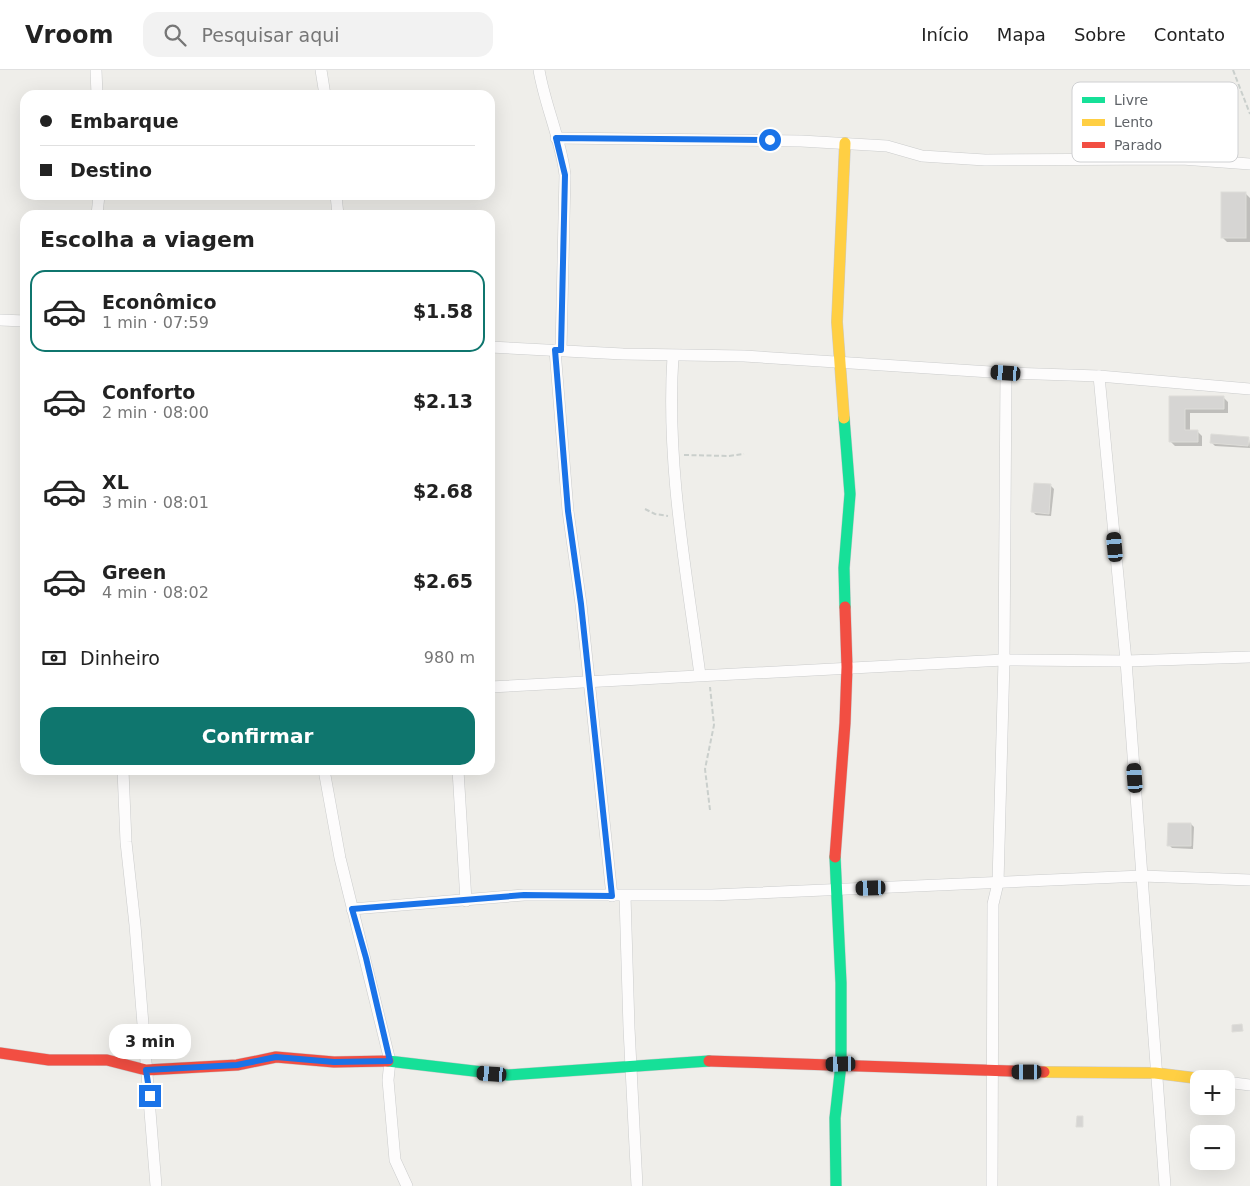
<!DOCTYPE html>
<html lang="pt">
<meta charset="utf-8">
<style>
body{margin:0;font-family:"DejaVu Sans",sans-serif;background:#f2f2f2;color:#222;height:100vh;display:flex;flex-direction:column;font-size:19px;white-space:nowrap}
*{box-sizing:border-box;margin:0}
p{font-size:16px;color:#767676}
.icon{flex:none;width:28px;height:28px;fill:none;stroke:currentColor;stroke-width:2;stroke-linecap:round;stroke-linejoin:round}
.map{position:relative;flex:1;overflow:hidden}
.sheet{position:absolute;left:20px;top:140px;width:475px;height:565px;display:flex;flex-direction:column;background:#fff;border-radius:15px;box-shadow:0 5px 20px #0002}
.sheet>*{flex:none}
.hud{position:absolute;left:20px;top:20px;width:475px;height:110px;border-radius:15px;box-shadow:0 5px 20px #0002;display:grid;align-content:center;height:110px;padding:0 20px;background:#fff}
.tools{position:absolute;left:1190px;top:1000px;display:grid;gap:10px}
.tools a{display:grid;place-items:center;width:45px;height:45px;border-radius:10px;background:#fff;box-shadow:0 5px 20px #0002;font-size:25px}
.end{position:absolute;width:22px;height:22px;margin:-11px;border:6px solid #1a73e8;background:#fff;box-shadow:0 0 0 2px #fff}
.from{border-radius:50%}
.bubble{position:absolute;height:35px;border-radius:15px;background:#fff;box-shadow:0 5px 20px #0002;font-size:16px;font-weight:700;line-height:35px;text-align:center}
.car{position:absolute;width:15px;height:30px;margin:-15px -8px;border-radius:6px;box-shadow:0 0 4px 1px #0007;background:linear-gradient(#222 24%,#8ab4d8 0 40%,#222 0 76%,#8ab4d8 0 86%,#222 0)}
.hud b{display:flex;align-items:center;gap:18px;height:48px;font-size:19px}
.hud b+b{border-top:1px solid #e0e0e0}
.hud i{width:12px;height:12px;background:#222}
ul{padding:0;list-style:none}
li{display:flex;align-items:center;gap:15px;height:82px;margin:0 10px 8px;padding:0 10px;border:2px solid transparent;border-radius:15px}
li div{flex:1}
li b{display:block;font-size:19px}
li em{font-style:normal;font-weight:700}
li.on{border-color:#0f766e}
li>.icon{width:45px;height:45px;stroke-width:1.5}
h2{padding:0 20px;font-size:22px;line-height:60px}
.pay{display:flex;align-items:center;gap:12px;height:55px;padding:0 20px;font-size:19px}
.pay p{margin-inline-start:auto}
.action{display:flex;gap:10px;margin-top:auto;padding:10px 20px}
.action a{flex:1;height:58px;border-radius:15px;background:#0f766e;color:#fff;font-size:20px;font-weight:700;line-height:58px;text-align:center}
header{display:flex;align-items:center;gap:30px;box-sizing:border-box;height:70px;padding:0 25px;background:#fff;border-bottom:1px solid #e0e0e0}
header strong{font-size:24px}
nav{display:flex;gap:28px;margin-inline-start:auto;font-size:18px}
.search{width:350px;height:45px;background:#f2f2f2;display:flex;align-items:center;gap:12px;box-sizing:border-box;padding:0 18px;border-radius:15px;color:#767676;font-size:19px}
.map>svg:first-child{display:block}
</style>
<header>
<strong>Vroom</strong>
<div class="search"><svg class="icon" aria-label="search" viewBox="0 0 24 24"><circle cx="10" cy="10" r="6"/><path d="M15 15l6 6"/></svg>Pesquisar aqui</div>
<nav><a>Início</a><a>Mapa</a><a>Sobre</a><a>Contato</a></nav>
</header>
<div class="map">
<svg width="1250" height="1116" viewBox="0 0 1250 1116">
<rect width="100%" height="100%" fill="#efeeea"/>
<g fill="#0003">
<polygon points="1245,123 1250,128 1250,172 1227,172 1222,167"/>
<polygon points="1170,327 1223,327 1228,332 1228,343 1190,343 1190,361 1197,361 1202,366 1202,376 1175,376 1170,371"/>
<polygon points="1249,368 1250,378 1215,376 1212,373"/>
<polygon points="1035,414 1051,416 1054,419 1051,446 1036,445 1033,442"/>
<polygon points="1191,754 1194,757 1193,779 1172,778 1169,775"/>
</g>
<g fill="#d6d5d3" stroke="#deddd9">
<rect x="1221" y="122" width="25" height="46"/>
<polygon points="1169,326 1224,326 1224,339 1185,339 1185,360 1198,360 1198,372 1169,372"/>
<polygon points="1211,364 1249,367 1248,376 1210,373"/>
<polygon points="1034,413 1051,414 1049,444 1031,442"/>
<polygon points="1168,753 1191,753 1191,776 1167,776"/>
<polygon points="1242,954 1243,961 1232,962 1232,955"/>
<polygon points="1077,1046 1083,1046 1083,1057 1076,1057"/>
</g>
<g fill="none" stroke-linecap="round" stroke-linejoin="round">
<defs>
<g id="street">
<polyline points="96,0 97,25"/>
<polyline points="321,0 325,25"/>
<path d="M539 0C545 36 561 69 565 105L561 280"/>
<polyline points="556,68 801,71 887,76 922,86 985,90 1182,89 1250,94"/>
<polyline points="336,125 338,145"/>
<polyline points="97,145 99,125"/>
<polyline points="0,250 25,251"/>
<polyline points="490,277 623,284 744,286 1006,303 1099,306 1250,319"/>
<polyline points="555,280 568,441 581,534 612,826"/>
<path d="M673 286C666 393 686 500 700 605"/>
<polyline points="1099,306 1126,591 1165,1116"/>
<polyline points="490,617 1004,590 1126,591 1250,587"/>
<polyline points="123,700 126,772 135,855 156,1116"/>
<polyline points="324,700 340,788 390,991 388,1010 395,1090 407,1116"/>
<polyline points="458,700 466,831"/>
<polyline points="625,826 629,958 637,1116"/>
<polyline points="352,839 524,825 712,825 1142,806 1250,810"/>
<polyline points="1226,1012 1250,1015"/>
<polyline points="992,1116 993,834 998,813 1004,590 1006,303"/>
</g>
<g id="fast">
<polyline points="844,348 850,424 844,498 845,537"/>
<polyline points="835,787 841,913 841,994 835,1048 836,1116"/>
<polyline points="388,991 508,1005 709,991"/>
</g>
<g id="slow">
<polyline points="844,348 837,252 845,73"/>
<polyline points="1044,1002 1155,1003 1203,1009"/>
</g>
<g id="jam">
<polyline points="835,787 845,653 847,597 845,537"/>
<polyline points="0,983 49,990 107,990 146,1000 237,995 276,987 334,992 388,991"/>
<polyline points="709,991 1044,1002"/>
</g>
</defs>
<use href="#street" stroke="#cbcccc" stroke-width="12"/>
<use href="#fast" stroke="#cacacb" stroke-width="12"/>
<use href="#slow" stroke="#cacacb" stroke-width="12"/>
<use href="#jam" stroke="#cacacb" stroke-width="12"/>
<g stroke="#cacfcc" stroke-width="2" stroke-dasharray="5 2.5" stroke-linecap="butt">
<polyline points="1233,0 1250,44"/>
<polyline points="684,385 729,386 744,384"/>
<polyline points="645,439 655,444 668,446"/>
<polyline points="710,740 705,699 714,655 710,617"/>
</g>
<use href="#street" stroke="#fdfcfc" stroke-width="11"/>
<use href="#fast" stroke="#16e098" stroke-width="11"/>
<use href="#slow" stroke="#ffcf43" stroke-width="11"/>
<use href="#jam" stroke="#f24e42" stroke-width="11"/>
</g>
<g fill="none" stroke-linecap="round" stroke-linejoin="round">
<polyline stroke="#1a73e8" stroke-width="6" points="150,1026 146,1000 237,995 276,987 334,992 390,991 366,888 352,839 524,825 612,826 581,534 568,441 555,280 561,280 565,105 556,68 770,70"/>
</g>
<rect x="1072" y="12" width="166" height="80" rx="8" fill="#fff" stroke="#cfd0d2" stroke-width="1"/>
<rect x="1082" y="27" width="23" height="6" fill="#16e098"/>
<rect x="1082" y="49" width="23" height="7" fill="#ffcf43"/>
<rect x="1082" y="72" width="23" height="6" fill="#f24e42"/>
<g font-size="14" fill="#5f6368">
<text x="1114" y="35">Livre</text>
<text x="1114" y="57">Lento</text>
<text x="1114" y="80">Parado</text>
</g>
</svg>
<div class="tools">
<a>+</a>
<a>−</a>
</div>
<i class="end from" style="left:770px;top:70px"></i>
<i class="end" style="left:150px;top:1026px"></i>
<div class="bubble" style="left:109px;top:954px;width:82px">3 min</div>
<i class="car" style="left:1006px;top:303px;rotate:274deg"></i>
<i class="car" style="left:1115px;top:477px;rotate:355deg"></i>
<i class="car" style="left:1135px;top:708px;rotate:356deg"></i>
<i class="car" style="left:871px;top:818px;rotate:268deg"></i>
<i class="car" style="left:841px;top:994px;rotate:269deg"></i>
<i class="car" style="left:1027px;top:1002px;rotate:270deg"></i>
<i class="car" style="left:492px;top:1004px;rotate:274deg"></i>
<div class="hud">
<b><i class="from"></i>Embarque</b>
<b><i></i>Destino</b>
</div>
<section class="sheet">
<h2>Escolha a viagem</h2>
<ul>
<li class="on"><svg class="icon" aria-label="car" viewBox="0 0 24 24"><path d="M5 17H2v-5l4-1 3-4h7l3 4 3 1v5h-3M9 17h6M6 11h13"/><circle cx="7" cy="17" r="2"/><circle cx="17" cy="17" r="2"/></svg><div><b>Econômico</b><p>1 min · 07:59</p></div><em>$1.58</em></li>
<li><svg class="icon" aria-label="car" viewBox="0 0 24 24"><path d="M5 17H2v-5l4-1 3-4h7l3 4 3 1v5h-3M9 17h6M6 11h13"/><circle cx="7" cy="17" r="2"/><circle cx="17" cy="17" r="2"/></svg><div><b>Conforto</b><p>2 min · 08:00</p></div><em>$2.13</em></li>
<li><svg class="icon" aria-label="car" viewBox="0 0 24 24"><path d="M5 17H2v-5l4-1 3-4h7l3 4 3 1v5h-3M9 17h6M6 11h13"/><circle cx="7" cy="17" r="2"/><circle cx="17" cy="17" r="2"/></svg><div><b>XL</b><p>3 min · 08:01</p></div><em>$2.68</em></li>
<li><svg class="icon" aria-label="car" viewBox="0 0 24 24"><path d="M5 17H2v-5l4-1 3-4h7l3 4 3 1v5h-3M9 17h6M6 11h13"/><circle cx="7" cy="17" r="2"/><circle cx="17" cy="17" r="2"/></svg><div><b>Green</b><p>4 min · 08:02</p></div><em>$2.65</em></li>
</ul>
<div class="pay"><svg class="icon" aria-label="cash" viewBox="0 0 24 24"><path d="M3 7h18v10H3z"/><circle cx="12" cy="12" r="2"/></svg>Dinheiro<p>980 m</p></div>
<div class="action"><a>Confirmar</a></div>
</section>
</div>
